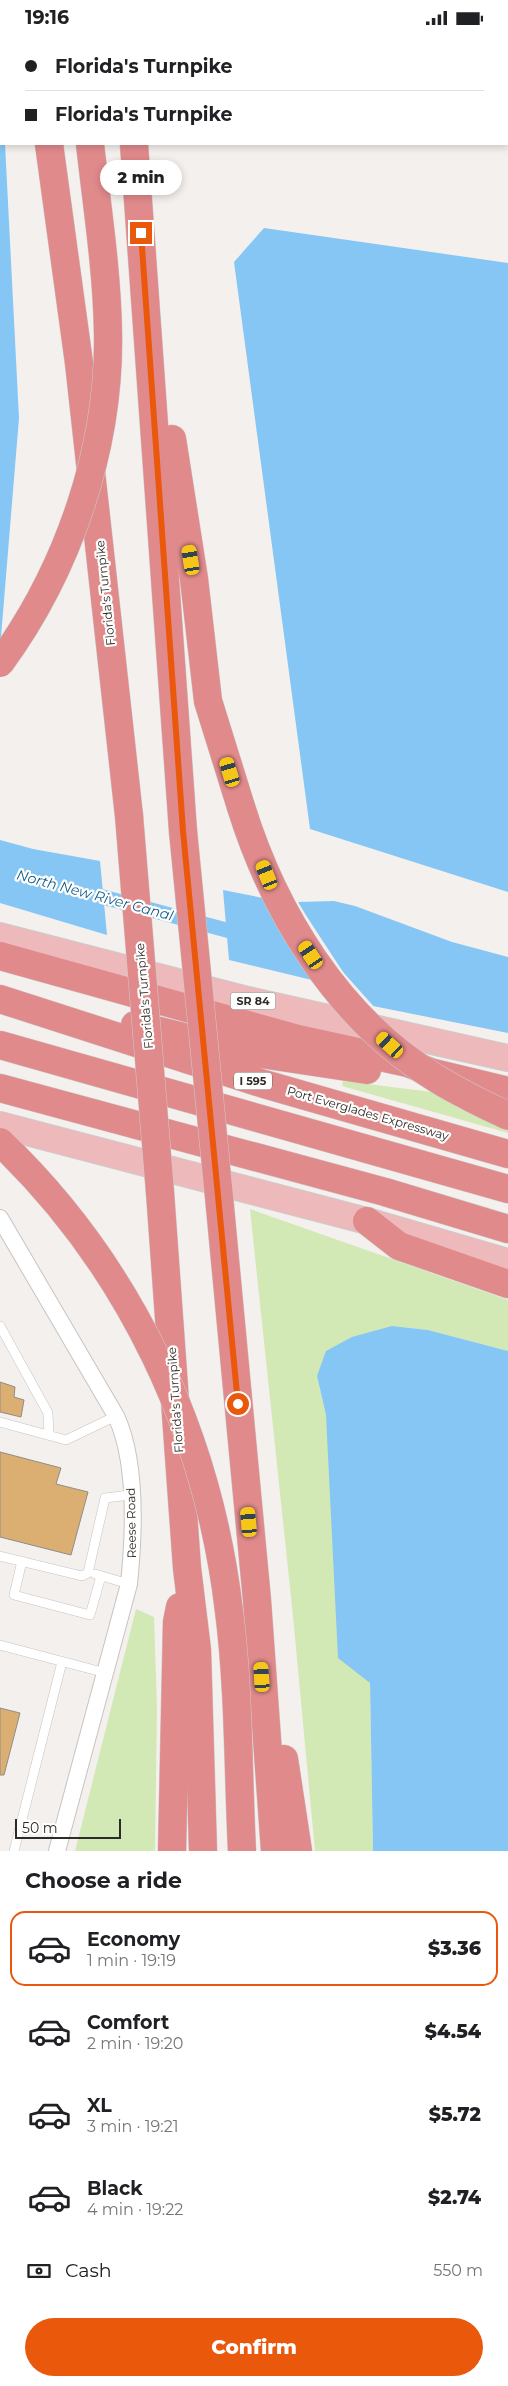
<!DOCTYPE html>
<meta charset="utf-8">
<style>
body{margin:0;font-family:Montserrat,sans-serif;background:#f6f6f6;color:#202124;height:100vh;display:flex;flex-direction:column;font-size:19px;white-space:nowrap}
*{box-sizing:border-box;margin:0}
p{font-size:16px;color:#757577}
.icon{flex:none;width:28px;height:28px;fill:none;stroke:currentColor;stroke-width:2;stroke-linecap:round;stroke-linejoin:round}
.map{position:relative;height:1816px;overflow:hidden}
.drawer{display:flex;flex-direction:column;background:#fff;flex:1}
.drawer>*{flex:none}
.banner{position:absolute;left:0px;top:0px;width:509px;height:110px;box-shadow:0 2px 8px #0003;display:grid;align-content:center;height:110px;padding:0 25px;background:#fff}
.scale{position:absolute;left:15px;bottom:12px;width:106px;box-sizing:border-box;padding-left:5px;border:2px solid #2c2b29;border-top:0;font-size:14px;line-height:18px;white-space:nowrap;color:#2c2b29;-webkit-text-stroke:4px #fffefd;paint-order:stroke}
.end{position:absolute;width:22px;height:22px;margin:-11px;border:6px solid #ea580c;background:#fff;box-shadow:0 0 0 2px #fff}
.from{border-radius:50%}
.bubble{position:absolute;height:35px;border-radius:18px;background:#fff;box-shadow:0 2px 8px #0003;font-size:16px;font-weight:800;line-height:35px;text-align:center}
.car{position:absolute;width:15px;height:30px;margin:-15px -8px;border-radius:6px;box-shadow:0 0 4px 1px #0007;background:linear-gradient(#f5c518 24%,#345 0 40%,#f5c518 0 76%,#345 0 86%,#f5c518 0)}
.banner b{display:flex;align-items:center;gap:18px;height:48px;font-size:19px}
.banner b+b{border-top:1px solid #e0e0e0}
.banner i{width:12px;height:12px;background:#202124}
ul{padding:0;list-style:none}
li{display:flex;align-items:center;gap:15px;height:75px;margin:0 10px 8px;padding:0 15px;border:2px solid transparent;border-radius:15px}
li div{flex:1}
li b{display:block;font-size:19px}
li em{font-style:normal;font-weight:800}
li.on{border-color:#ea580c}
li>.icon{width:45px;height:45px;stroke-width:1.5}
h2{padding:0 25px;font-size:22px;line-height:60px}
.pay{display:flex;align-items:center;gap:12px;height:55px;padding:0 25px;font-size:19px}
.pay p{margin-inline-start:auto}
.button{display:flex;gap:10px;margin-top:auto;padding:10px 25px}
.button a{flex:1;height:58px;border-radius:30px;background:#ea580c;color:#fff;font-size:20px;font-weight:800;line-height:58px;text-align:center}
.status{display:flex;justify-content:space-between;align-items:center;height:35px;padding:0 25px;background:#fff;direction:ltr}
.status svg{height:14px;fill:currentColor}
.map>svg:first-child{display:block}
</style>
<div class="status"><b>19:16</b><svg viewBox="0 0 49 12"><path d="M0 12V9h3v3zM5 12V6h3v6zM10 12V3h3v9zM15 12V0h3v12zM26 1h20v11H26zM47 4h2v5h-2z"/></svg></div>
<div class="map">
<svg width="508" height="1816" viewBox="0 0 508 1816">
<rect width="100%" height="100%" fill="#f4f0ed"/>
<g fill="#d2e8b5">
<polygon points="343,1046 432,1057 459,1073 508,1095 508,1098 342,1051"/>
<polygon points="250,1174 508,1265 508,1316 428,1295 392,1291 317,1341 326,1380 370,1648 373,1816 315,1816 293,1581"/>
<polygon points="136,1574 154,1582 157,1672 155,1816 75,1816"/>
</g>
<g fill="#85c6f5">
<polygon points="0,65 1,109 5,109 19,383 0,614"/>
<polygon points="264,193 508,228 508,857 310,794 234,227"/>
<polygon points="0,805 33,814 100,826 107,900 0,868"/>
<polygon points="223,855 263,863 287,909 312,945 229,925"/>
<polygon points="334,866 355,871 452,907 508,922 508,998 373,971 356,954 327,916 298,867"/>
<polygon points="392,1291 428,1295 508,1316 508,1816 373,1816 370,1648 338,1623 326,1380 317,1341 326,1316 352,1302"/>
</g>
<polygon fill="#f4f0ed" points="296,865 343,937 376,974 371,973 341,939 312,897 296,868"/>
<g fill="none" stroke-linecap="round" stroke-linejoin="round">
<polyline stroke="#85c6f5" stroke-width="15" points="84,857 245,900"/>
</g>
<g fill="#dbaf72" stroke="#8f8c89">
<polygon points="0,1347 15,1352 14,1362 24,1365 21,1382 0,1377"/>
<polygon points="0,1417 61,1433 56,1449 88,1457 71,1520 0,1502"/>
<polygon points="0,1673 20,1678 4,1740 0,1740"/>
</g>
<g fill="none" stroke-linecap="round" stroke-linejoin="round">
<defs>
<g id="service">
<polyline points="0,1291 48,1378 49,1400"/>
<polyline points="0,1387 66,1405 116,1381"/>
<polyline points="0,1521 82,1541 88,1538 105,1463 130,1460"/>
<polyline points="22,1526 14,1560 90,1580 101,1541"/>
<polyline points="95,1539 129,1549"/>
<polyline points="0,1610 106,1638"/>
<polyline points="14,1816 62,1627"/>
</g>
<g id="minor">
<polyline points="349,0 349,1"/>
<path d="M0 1183 116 1381C137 1426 134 1500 129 1549L57 1816"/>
</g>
<g id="primary">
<polyline points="0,901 248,965 508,1023"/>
<polyline points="0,1090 367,1186 508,1227"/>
</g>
<g id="motorway">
<polyline points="34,0 34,1"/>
<polyline points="75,0 75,1"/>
<polyline points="124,0 125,1"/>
<polyline points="49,109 79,328 129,781"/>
<polyline points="134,109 183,796"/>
<polyline points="172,404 194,544 208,666 241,772"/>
<polyline points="0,921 298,1004 408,1028 430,1037 508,1056"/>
<polyline points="0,964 264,1049 508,1119"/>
<polyline points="135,990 241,1016 367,1035"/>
<polyline points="0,1010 508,1154"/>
<polyline points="0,1053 385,1157 508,1194"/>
<polyline points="160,1157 187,1533 197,1615 203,1816"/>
<polyline points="220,1172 257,1565 275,1816"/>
<polyline points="367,1186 399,1211 508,1249"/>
<polyline points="284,1724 298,1816"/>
<polyline points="172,1816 177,1587 180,1572"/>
</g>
</defs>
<use href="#service" stroke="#c7c3c0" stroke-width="10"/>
<use href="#minor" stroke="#c7c3c0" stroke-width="18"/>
<use href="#primary" stroke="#ccc" stroke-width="28"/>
<use href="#motorway" stroke="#ccc" stroke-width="29"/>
<use href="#service" stroke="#fff" stroke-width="9"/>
<use href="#minor" stroke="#fff" stroke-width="16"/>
<use href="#primary" stroke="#edb9ba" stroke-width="26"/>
<use href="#motorway" stroke="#e18a8c" stroke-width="28"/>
<defs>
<g id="motorway-bridge">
<path d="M0 628C68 535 110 414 108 298 107 235 97 172 90 109"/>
<path d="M241 772C274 878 338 983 434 1042 457 1057 483 1069 508 1081"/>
<polyline points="129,781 160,1157"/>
<polyline points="183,796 220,1172"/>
<path d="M0 1107C130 1231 208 1398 229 1576 239 1654 238 1737 242 1816"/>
</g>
</defs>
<use href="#motorway-bridge" stroke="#ccc" stroke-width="29" stroke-linecap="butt"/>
<use href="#motorway-bridge" stroke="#e18a8c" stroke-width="28"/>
</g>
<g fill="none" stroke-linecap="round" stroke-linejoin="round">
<polyline stroke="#ea580c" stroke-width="6" points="141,198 183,796 238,1369"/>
</g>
<g text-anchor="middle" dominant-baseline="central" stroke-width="4.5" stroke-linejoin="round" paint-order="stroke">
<g fill="#fffefd" stroke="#6b6a69" stroke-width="1">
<rect x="230.5" y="957.5" width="45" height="17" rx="4"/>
<rect x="234" y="1037.5" width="38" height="17" rx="4"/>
</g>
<g font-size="11" font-weight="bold" fill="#2c2b29">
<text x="253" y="966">SR 84</text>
<text x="253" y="1046">I 595</text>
</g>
<g font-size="12" fill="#2c2b29" stroke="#fffefd">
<text transform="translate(105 558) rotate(-96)">Florida's Turnpike</text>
<text transform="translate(144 961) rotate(-95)">Florida's Turnpike</text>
<text transform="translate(368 1078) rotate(16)">Port Everglades Expressway</text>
<text transform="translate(175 1365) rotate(-94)">Florida's Turnpike</text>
<text transform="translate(131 1488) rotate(-91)">Reese Road</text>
</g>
<g font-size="14" font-style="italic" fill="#0f5c88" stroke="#fffefd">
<text transform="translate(95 860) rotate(15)">North New River Canal</text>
</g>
</g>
</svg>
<div class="scale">50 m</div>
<i class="end from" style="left:238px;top:1369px"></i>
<i class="end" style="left:141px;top:198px"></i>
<div class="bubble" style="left:100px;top:125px;width:82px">2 min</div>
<i class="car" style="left:191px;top:525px;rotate:351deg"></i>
<i class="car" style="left:230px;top:737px;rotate:343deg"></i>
<i class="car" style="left:267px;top:840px;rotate:338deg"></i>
<i class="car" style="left:311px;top:920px;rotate:326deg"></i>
<i class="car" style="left:390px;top:1010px;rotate:312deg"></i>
<i class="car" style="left:249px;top:1487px;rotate:355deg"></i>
<i class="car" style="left:262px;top:1642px;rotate:356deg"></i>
<div class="banner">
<b><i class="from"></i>Florida's Turnpike</b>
<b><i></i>Florida's Turnpike</b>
</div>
</div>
<section class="drawer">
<h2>Choose a ride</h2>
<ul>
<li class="on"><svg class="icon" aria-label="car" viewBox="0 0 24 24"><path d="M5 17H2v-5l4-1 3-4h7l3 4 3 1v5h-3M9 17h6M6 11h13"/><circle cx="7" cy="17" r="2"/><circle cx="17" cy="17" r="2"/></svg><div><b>Economy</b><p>1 min · 19:19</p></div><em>$3.36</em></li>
<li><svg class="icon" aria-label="car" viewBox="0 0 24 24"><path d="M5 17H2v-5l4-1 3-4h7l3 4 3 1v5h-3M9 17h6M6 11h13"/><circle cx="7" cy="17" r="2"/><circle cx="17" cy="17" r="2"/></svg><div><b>Comfort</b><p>2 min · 19:20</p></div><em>$4.54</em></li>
<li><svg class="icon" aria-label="car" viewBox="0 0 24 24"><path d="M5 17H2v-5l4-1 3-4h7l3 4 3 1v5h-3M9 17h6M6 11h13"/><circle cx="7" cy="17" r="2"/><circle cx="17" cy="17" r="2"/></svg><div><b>XL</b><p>3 min · 19:21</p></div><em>$5.72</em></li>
<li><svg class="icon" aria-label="car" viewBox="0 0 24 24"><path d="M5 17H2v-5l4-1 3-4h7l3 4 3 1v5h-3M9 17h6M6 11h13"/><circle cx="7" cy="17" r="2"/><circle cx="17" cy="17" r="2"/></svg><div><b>Black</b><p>4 min · 19:22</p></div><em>$2.74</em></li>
</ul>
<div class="pay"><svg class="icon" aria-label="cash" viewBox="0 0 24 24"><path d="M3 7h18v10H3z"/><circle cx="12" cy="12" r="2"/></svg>Cash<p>550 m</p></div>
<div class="button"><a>Confirm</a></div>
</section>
